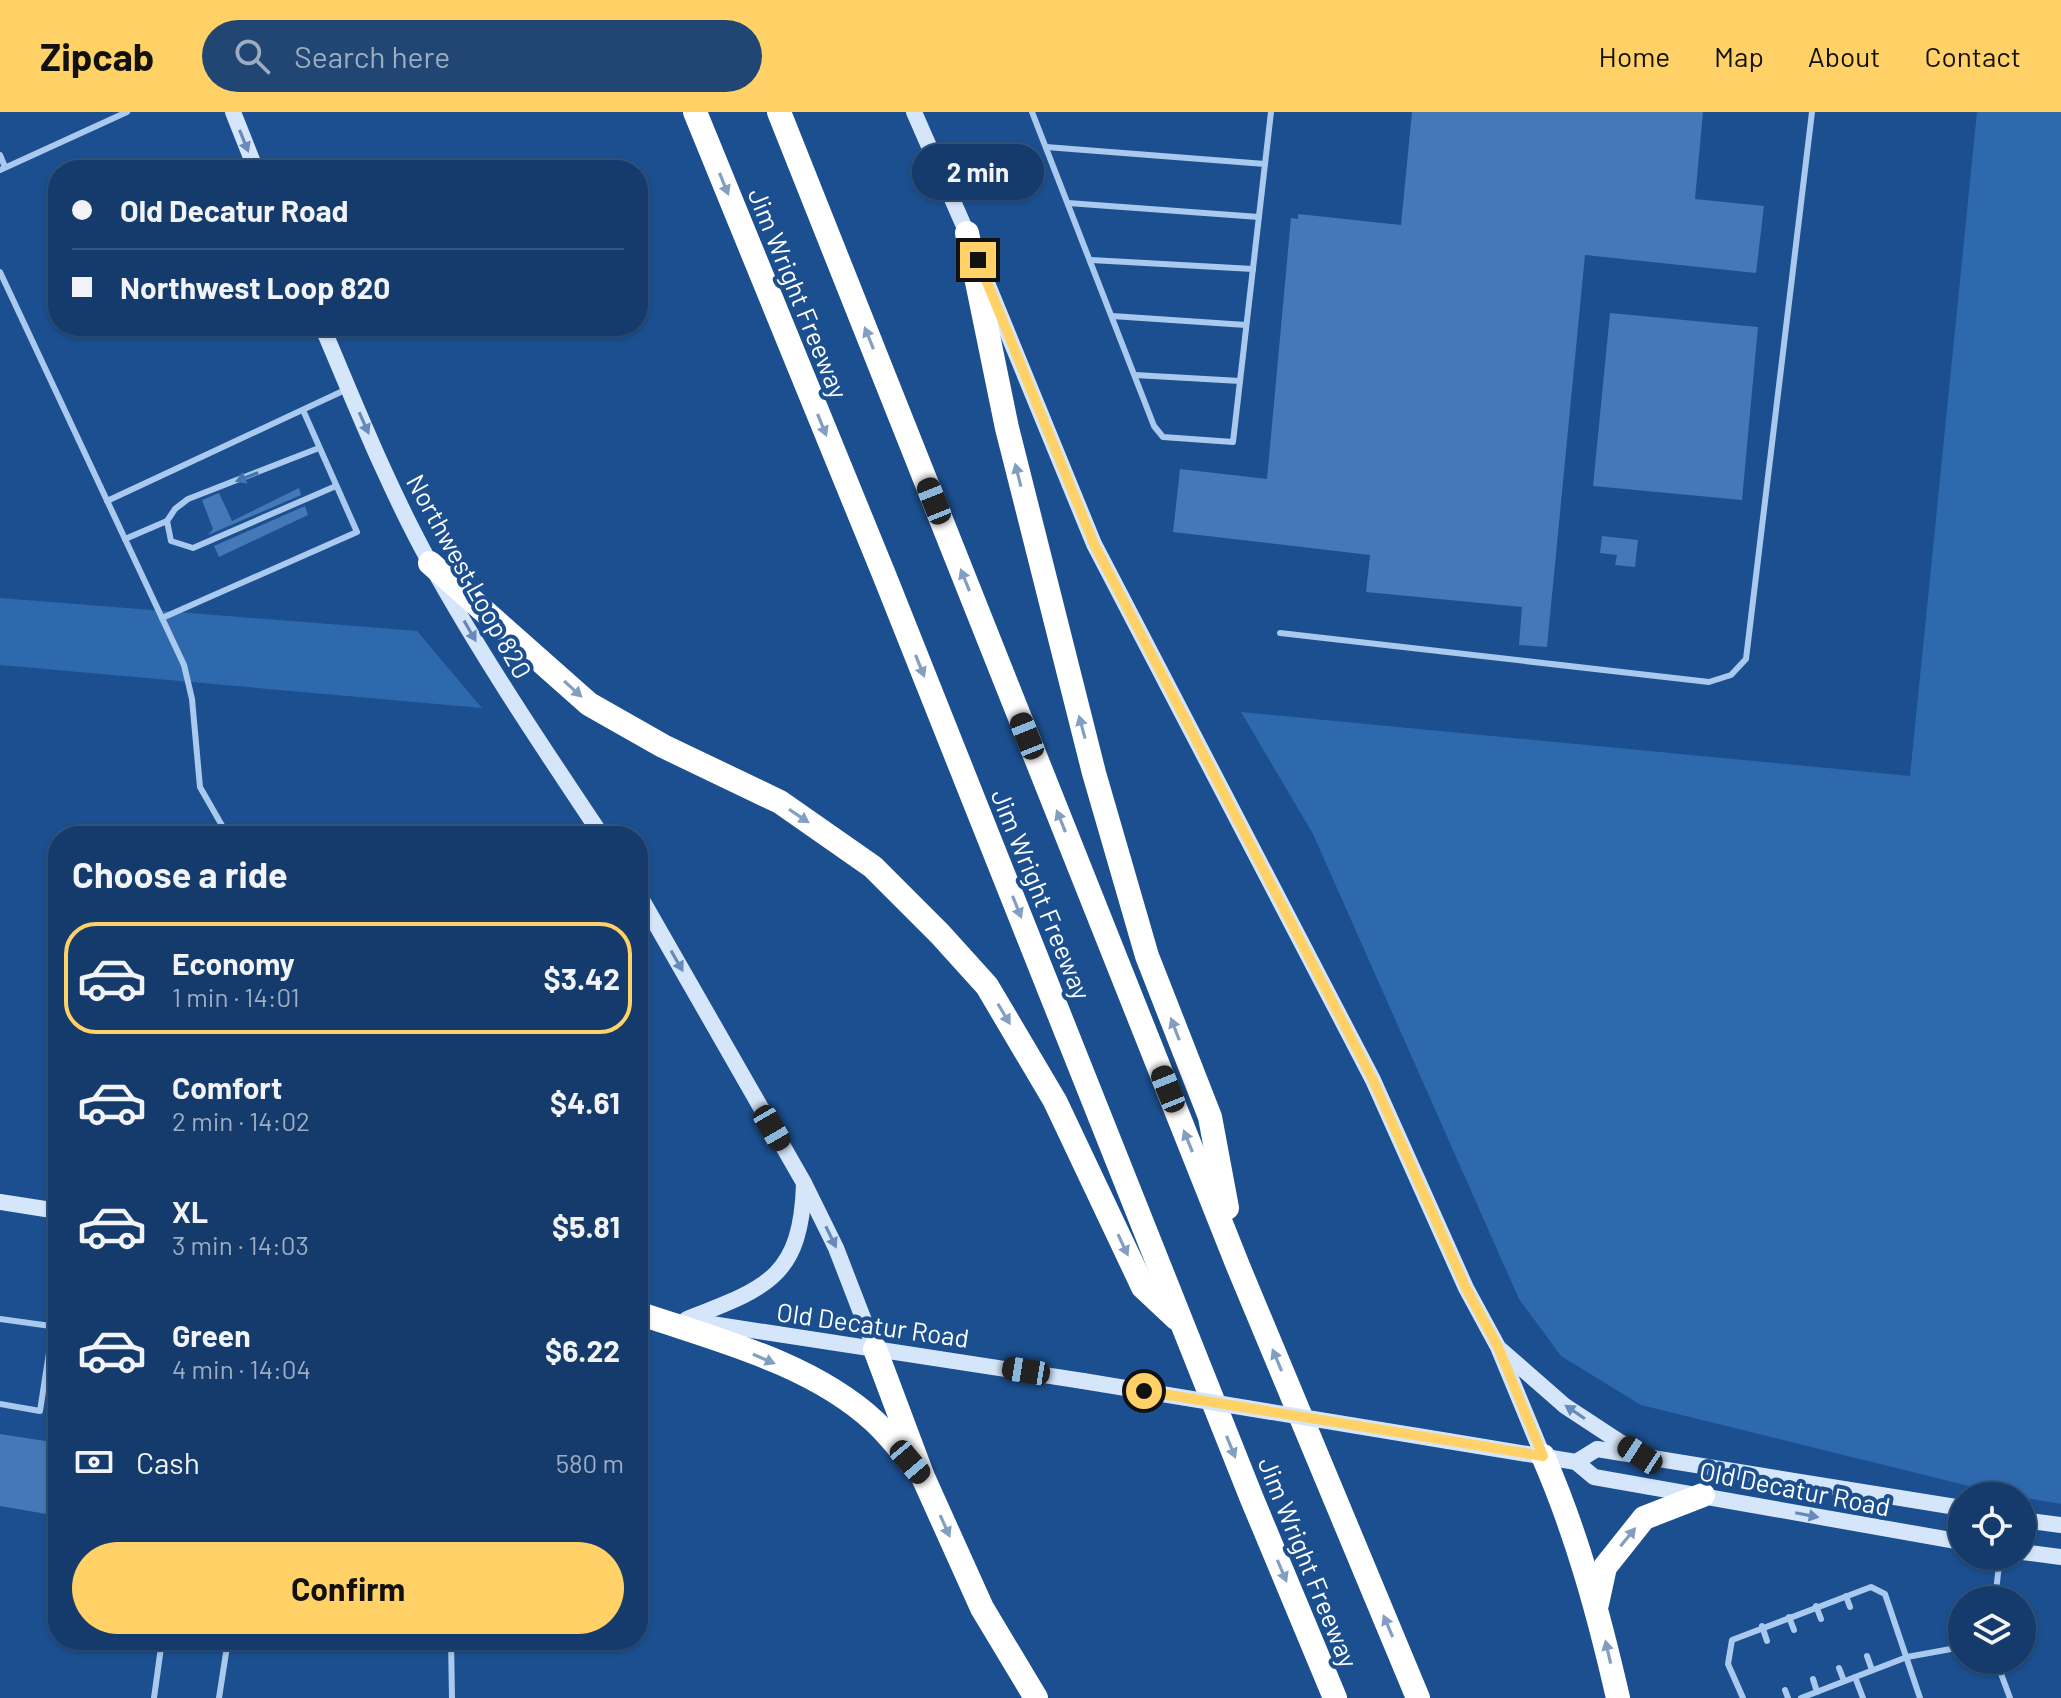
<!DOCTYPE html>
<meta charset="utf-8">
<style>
body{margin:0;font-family:Barlow,sans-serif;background:#214673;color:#f1f3f6;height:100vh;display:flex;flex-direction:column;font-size:30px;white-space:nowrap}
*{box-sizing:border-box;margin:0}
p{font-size:26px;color:#9dadc1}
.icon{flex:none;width:44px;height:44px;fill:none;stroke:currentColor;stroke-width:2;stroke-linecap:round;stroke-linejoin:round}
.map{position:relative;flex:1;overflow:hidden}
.side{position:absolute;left:48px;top:714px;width:600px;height:824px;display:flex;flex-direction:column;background:#143b6b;border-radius:32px;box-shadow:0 2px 6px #0004,0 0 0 2px #33557e}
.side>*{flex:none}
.guide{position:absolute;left:48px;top:48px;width:600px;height:176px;border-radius:32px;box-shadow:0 2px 6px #0004,0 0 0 2px #33557e;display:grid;align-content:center;height:176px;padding:0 24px;background:#143b6b}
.controls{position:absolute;left:1948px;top:1370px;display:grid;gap:16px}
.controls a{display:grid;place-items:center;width:88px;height:88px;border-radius:50%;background:#143b6b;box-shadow:0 2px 6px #0004,0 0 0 2px #33557e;font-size:40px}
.end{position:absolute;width:36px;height:36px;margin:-18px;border:10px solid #ffd166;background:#111;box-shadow:0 0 0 4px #111}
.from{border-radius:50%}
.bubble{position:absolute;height:56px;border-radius:28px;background:#143b6b;box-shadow:0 2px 6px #0004,0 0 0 2px #33557e;font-size:26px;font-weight:700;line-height:56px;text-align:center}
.car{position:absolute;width:24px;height:48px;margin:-24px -12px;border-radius:10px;box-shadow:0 0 6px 2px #0007;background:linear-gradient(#222 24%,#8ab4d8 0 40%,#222 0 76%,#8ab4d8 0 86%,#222 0)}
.guide b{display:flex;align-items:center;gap:28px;height:76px;font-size:30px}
.guide b+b{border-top:2px solid #33557e}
.guide i{width:20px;height:20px;background:#f1f3f6}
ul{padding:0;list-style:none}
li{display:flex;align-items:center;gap:24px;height:112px;margin:0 16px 12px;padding:0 8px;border:4px solid transparent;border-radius:32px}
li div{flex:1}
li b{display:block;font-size:30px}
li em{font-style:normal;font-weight:700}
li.current{border-color:#ffd166}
li>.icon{width:72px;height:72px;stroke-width:1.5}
h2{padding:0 24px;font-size:36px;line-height:96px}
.pay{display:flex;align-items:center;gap:20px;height:88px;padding:0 24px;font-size:30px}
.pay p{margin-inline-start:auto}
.primary-button{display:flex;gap:16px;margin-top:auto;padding:16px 24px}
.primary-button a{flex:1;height:92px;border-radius:48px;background:#ffd166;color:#111;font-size:32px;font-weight:700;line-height:92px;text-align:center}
header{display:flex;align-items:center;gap:48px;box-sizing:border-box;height:112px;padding:0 40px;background:#ffd166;color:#111}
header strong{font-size:38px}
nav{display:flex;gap:44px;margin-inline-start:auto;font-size:28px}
.search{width:560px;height:72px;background:#214673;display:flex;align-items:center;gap:20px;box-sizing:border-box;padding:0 28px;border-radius:44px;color:#9dadc1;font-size:30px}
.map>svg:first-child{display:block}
</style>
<header>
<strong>Zipcab</strong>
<div class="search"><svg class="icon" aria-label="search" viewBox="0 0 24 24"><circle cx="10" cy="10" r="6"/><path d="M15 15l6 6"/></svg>Search here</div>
<nav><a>Home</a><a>Map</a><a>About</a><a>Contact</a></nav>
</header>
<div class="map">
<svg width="2061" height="1586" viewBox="0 0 2061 1586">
<rect width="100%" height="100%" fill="#1b4f8f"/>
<g fill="#2e69ad">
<polygon points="1977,0 2061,0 2061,1392 1993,1380 1641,1293 1561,1244 1519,1187 1313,722 1241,600 1910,664"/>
<polygon points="0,486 417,519 482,596 0,553"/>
</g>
<g fill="#4478b7">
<polygon points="1412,0 1703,0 1695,87 1764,94 1756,161 1585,143 1547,535 1519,533 1522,495 1366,480 1370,443 1173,420 1180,357 1267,367 1291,106 1298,107 1298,102 1401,113"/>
<polygon points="1610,201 1758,215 1742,388 1593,374"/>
<polygon points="299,376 301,383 208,423 213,417 202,388 219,381 232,409"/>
<polygon points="305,394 308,403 219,445 214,434"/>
<polygon points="1602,424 1638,428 1635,455 1615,453 1617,443 1600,441"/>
<polygon points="0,1322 58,1331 58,1404 0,1394"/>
</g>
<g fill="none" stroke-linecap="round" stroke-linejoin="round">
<g stroke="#a9c9ee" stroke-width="6">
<polyline points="1032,0 1154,314 1163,325 1233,330 1271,0"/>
<polyline points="1046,35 1265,52"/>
<polyline points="0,43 5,55"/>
<polyline points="0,58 127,0"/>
<polyline points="1068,91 1259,105"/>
<polyline points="1091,148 1253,157"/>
<polyline points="0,160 184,553 192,587 200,675 228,724"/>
<polyline points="1112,204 1246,213"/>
<polyline points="1135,263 1240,269"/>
<polyline points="319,336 188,387 175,397 167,409 171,429 193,436 336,374"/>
<polyline points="107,389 345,278"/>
<polyline points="125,427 167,409"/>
<polyline points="162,506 357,420 303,298"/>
<polyline points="1280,521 1709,570 1731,563 1746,547 1812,0"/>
<polyline points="0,1207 58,1215"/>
<polyline points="0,1292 40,1299 53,1215"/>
<polyline points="1846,1484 1850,1495"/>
<polyline points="1995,1488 2000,1444"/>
<polyline points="1816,1494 1821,1507"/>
<polyline points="1789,1505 1794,1518"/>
<polyline points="1762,1514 1767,1529"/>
<polyline points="451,1528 452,1586"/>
<polyline points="1867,1544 1872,1558"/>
<polyline points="1996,1548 2010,1586"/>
<polyline points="1839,1556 1844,1569"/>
<polyline points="1855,1565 1863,1586"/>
<polyline points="1813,1567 1817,1580"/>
<polyline points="1785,1578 1788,1586"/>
<polyline points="154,1586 162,1528"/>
<polyline points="219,1586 228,1528"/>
<polyline points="1743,1586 1728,1552 1732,1528 1871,1475 1885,1482 1920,1586"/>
<polyline points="1801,1586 1907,1545 1962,1535"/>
</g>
<g stroke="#d6e6fa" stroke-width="16">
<polyline points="233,0 256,58"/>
<polyline points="914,0 970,128"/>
<polyline points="983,161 1094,432 1373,968 1466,1176 1498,1235 1543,1344"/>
<path d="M322 214C356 294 388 375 430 451 482 545 542 634 602 724"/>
<polyline points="638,781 804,1071 836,1136 875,1237"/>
<polyline points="0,1090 58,1099"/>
<path d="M687 1207C766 1176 801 1166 804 1072"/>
<polyline points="686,1208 1083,1269"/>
<polyline points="1501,1238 1565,1294 1635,1340"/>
<polyline points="1448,1329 1576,1350 1594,1365 1962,1430"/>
<polyline points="1576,1350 1597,1337 1962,1396"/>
<polyline points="2022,1408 2061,1413"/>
<polyline points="2022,1440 2061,1445"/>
</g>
<g stroke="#fff" stroke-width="24">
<polyline points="695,0 885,465 1252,1387 1335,1586"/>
<polyline points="779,0 1238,1154 1418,1586"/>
<polyline points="967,121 1007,316 1094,661 1147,844 1210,1005 1227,1096"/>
<polyline points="430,451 589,592 663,634 780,690 873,755 940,822 987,874 1055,989 1143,1175 1176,1206"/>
<path d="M638 1201C717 1228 811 1251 874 1309 888 1322 900 1337 911 1351"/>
<polyline points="875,1237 923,1365 982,1496 1036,1586"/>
<path d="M1543 1344C1577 1422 1599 1503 1618 1586"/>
<polyline points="1597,1492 1605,1455 1644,1406 1703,1383"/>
</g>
<polyline stroke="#d6e6fa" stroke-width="16" points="1083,1269 1448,1329"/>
</g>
<defs><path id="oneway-solid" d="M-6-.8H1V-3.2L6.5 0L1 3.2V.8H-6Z" transform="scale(2)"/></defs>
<g fill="#668bba">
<use href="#oneway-solid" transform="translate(244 29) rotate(68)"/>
<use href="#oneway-solid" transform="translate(364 311) rotate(66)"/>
<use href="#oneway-solid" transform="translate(470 519) rotate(60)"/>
<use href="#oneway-solid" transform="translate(677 849) rotate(60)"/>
<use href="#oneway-solid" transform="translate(831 1125) rotate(64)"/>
<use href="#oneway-solid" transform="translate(1575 1300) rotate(-146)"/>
<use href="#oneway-solid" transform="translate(1807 1403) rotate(11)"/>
</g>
<g fill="#829ec1">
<use href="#oneway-solid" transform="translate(724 72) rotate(68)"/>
<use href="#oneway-solid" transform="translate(869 226) rotate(-112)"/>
<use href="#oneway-solid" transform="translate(822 313) rotate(68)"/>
<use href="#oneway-solid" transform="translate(1018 363) rotate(-104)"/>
<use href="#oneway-solid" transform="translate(965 468) rotate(-112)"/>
<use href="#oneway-solid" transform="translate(920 554) rotate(68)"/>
<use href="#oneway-solid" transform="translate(573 577) rotate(42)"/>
<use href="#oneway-solid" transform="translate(1082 615) rotate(-105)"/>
<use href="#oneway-solid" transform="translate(799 704) rotate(34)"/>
<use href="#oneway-solid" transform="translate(1061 709) rotate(-112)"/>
<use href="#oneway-solid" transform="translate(1017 795) rotate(68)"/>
<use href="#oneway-solid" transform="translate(1004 902) rotate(59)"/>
<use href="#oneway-solid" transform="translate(1175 917) rotate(-111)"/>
<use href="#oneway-solid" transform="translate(1188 1029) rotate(-112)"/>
<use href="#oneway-solid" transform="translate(1123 1133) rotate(65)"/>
<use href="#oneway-solid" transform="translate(764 1247) rotate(23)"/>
<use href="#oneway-solid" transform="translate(1277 1248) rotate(-113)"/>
<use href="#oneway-solid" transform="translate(1231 1335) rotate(68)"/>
<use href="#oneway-solid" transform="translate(945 1414) rotate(66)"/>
<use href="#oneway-solid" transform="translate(1628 1425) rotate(-51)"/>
<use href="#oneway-solid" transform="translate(1282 1459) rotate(67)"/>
<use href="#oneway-solid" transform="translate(1388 1514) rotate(-113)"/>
<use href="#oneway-solid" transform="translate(1608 1540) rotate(-103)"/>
</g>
<use fill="#4674ac" href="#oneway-solid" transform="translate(247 365) rotate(159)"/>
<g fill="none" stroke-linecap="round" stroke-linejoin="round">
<polyline stroke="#ffd166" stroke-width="10" points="978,148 1094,432 1373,968 1466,1176 1498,1235 1543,1344 1144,1279"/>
</g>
<g text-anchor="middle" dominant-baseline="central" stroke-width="8" stroke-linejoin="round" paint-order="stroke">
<g font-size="26" fill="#fff" stroke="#1b4f8f">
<text transform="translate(799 181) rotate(68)">Jim Wright Freeway</text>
<text transform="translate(470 464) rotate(61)">Northwest Loop 820</text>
<text transform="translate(1042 782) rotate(68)">Jim Wright Freeway</text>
<text transform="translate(873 1212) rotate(8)">Old Decatur Road</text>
<text transform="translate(1795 1376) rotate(11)">Old Decatur Road</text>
<text transform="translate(1309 1450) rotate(68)">Jim Wright Freeway</text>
</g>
</g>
</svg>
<div class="controls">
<a><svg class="icon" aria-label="locate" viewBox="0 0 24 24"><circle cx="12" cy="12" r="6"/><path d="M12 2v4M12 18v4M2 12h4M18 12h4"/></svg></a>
<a><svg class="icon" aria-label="layers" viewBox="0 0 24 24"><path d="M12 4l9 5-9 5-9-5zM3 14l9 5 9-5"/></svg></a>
</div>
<i class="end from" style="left:1144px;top:1279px"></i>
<i class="end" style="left:978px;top:148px"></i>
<div class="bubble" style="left:912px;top:32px;width:132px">2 min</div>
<i class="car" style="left:934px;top:389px;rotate:338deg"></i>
<i class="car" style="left:1027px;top:624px;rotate:338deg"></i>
<i class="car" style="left:1168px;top:977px;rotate:338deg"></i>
<i class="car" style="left:772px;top:1016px;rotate:150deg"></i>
<i class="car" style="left:1026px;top:1259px;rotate:279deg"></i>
<i class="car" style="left:1640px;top:1343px;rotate:303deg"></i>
<i class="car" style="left:910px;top:1350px;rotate:140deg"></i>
<div class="guide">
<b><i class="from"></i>Old Decatur Road</b>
<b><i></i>Northwest Loop 820</b>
</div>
<section class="side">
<h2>Choose a ride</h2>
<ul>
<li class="current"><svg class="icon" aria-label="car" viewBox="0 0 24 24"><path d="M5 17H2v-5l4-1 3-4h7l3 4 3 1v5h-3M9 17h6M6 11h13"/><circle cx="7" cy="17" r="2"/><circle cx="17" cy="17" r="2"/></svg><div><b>Economy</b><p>1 min · 14:01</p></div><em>$3.42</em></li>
<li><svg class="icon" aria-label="car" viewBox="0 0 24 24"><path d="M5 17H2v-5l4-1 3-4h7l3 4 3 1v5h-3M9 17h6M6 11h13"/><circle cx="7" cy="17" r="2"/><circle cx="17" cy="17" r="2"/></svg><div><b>Comfort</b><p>2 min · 14:02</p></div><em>$4.61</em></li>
<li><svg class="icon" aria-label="car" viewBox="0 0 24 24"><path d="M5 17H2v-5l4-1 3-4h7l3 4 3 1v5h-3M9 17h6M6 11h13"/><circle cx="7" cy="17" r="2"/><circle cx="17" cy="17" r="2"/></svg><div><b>XL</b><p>3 min · 14:03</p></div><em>$5.81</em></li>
<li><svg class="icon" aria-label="car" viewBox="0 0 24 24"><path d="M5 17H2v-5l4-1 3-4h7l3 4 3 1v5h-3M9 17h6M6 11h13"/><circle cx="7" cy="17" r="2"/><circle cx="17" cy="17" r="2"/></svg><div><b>Green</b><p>4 min · 14:04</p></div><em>$6.22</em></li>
</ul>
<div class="pay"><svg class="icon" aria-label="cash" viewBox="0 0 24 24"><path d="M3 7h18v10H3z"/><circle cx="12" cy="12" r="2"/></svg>Cash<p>580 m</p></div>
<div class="primary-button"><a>Confirm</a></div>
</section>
</div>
